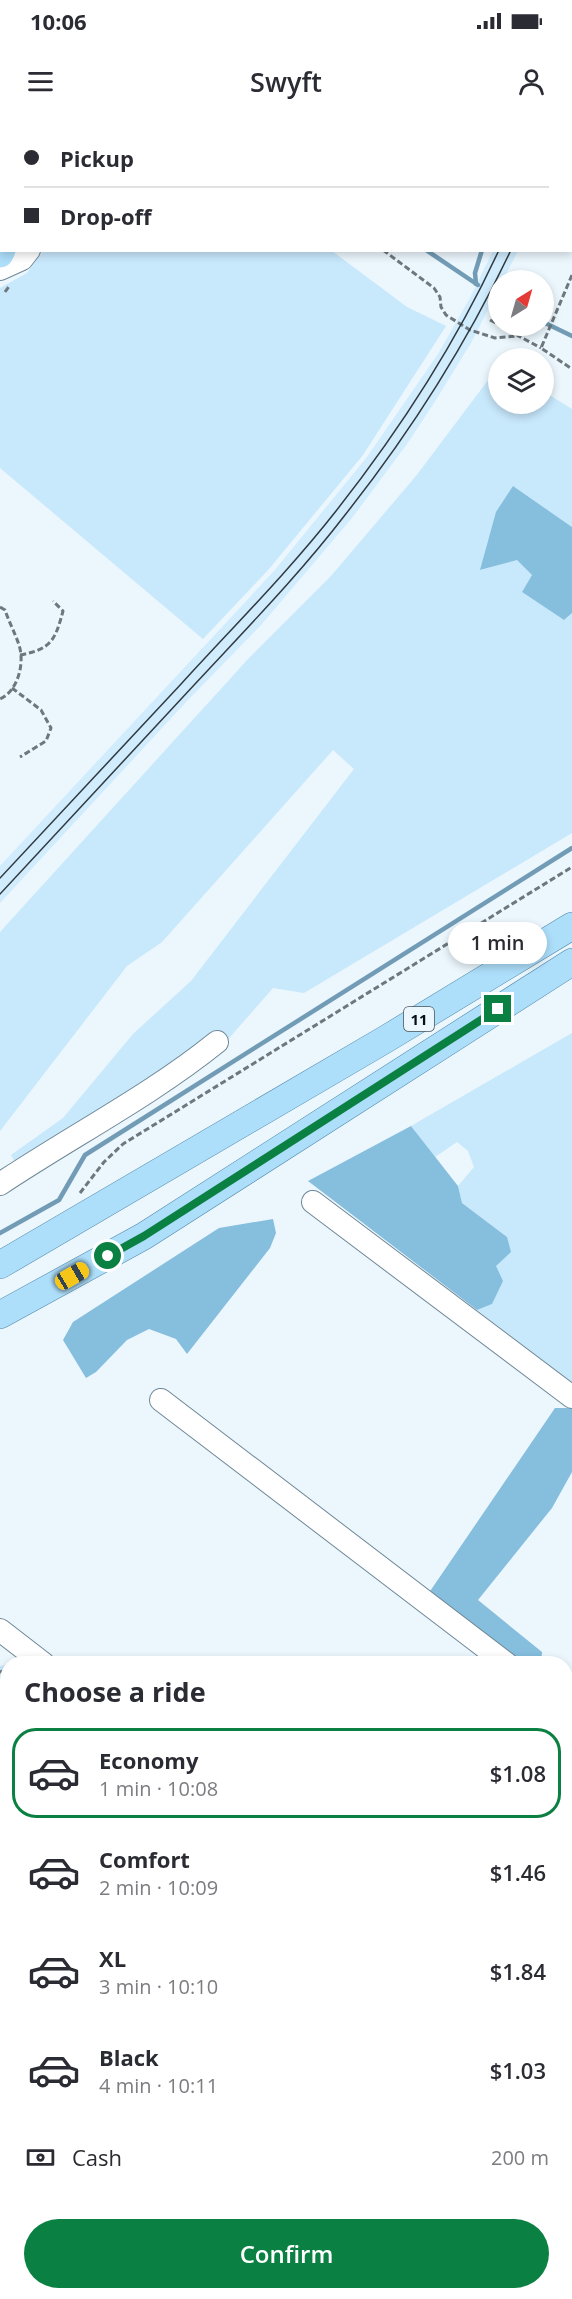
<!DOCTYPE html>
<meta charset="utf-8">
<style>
body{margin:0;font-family:"Open Sans",sans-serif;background:#f7f7f7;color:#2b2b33;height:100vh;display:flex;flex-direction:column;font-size:22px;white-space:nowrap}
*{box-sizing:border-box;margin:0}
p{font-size:20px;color:#7c7c81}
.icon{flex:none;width:33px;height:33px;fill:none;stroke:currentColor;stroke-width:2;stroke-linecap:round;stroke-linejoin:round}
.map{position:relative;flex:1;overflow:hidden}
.panel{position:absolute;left:0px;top:1536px;width:573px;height:644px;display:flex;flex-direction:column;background:#fff;border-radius:24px 24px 0 0;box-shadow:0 3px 9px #0003}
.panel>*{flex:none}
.top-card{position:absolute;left:0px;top:0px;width:573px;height:132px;box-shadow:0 3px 9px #0003;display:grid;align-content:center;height:132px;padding:0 24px;background:#fff}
.needle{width:39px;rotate:37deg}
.controls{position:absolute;left:488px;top:150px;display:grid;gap:12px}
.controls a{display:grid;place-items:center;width:66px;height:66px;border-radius:50%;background:#fff;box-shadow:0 3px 9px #0003;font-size:30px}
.end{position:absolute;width:27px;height:27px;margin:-14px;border:8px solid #0b8043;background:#fff;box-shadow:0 0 0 3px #fff}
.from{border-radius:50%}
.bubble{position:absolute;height:42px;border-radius:21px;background:#fff;box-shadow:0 3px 9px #0003;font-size:20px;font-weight:600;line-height:42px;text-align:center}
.car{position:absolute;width:18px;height:36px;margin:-18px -9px;border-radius:8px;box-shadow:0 0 4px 2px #0007;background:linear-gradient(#f5c518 24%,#345 0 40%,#f5c518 0 76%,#345 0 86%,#f5c518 0)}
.top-card b{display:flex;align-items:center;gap:21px;height:57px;font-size:22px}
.top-card b+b{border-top:2px solid #e1e1e2}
.top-card i{width:15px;height:15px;background:#2b2b33}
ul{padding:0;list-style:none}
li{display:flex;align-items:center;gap:18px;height:90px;margin:0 12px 9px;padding:0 12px;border:3px solid transparent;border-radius:24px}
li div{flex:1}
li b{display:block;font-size:22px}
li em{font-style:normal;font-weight:600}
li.on{border-color:#0b8043}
li>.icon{width:54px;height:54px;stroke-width:1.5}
h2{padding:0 24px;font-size:27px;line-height:72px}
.pay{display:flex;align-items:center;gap:15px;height:66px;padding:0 24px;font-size:22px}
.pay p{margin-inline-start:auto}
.cta{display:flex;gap:12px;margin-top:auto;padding:12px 24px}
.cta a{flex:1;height:69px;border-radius:36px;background:#0b8043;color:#fff;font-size:24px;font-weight:600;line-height:69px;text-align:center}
.status{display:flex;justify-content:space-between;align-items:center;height:42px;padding:0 30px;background:#fff;direction:ltr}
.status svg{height:16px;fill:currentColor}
header{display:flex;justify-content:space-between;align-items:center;height:78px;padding:0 24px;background:#fff;font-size:27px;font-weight:600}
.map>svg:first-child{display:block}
</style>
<div class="status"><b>10:06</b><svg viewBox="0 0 49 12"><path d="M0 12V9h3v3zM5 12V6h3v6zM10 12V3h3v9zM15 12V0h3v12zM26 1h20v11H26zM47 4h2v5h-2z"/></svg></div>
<header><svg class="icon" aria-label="menu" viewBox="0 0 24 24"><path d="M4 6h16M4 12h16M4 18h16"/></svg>Swyft<svg class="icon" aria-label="person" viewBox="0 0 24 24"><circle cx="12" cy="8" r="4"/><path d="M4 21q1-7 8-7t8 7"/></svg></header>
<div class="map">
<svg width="572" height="2179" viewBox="0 0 572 2179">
<rect width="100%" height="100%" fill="#ebf6fd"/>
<polygon fill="#d0ecfd" points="493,131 518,131 503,160 498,160 498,170 471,223 434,283 407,324 352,398 261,505 187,581 0,783 0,746 274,451 367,337 438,234 470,178"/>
<g fill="#c8e8fc">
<polygon points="43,131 332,131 407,187 446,206 363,335 269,449 203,519 0,348 0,168 27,153"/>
<polygon points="498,247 498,284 543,284 543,271 572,289 572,407 513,366 481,450 517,440 532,455 522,472 564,500 572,493 572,713 304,873 273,868 223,925 19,1049 11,1035 63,998 133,914 191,861 354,649 333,630 162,822 127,846 0,1011 0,812 249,538 331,456 416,356"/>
<polygon points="572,913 572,1263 477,1190 492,1184 496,1146 507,1117 462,1083 458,1066 474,1047 468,1031 457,1022 435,1037 411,1006"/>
<polygon points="7,1545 7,1662 0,1667 0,1546"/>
<polygon points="0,1673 8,1683 7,1827 0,1813"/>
<polygon points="566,1976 572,1981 572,2029 566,2036"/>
<polygon points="566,2161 572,2166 572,2179 537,2179 543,2172 566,2172"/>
<polygon points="193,2172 368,2172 369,2173 358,2179 197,2179"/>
</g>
<g fill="#86bede">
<polygon points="513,366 572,407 572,493 564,500 522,472 532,455 517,440 480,450 496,392"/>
<polygon points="411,1006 458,1066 462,1083 507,1117 511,1132 496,1146 503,1161 492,1184 477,1190 308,1061"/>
<polygon points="273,1099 276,1113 270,1128 187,1234 176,1219 149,1209 127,1220 96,1252 86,1258 63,1220 73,1202 219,1108"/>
<polygon points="555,1288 572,1288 572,1352 552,1388 478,1480 542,1532 541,1543 499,1543 422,1483"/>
</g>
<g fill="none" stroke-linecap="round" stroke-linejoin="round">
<g stroke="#729cb6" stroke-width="4.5">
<polyline points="538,2 538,0"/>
<polyline points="426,130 478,165"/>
<polyline points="476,164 475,153 482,130"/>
<polyline points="494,176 498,179"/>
<polyline points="543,202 572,216"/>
<polyline points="0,1113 59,1080 85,1035 572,728"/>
</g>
<defs>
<g id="minor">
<polyline points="227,0 232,2"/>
<polyline points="155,2 157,0"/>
<polyline points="303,2 304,0"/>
<polyline points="572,37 572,36"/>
<polyline points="0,149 22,139 29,130"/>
<path d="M0 1064C72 1016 150 976 217 922"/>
<polyline points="313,1082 572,1277"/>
<polyline points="161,1280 507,1544"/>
<polyline points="0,1510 44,1544"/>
<polyline points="566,1588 572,1593"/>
<polyline points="566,1937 572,1942"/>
<polyline points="0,1953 8,1967"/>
<polyline points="0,2034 8,2049"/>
<polyline points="566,2068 572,2060"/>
<polyline points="73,2172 76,2179"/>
<polyline points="120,2172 124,2179"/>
<polyline points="140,2179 153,2172"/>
<polyline points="464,2179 471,2172"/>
</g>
<g id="major">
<polyline points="79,2 80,0"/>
<polyline points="0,134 2,130"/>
<polyline points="0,1145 386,919 572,806"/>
<polyline points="0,1195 144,1116 572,842"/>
</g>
</defs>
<use href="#minor" stroke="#6f8897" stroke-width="24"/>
<use href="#major" stroke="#4f87a8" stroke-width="28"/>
<g stroke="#6d777d" stroke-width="3" stroke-dasharray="6 3" stroke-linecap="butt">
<polyline points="383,130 434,168 440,177 441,187 446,195 470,210 495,218 518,216"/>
<polyline points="572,155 541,228 572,249"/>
<polyline points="5,172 10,165"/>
<polyline points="490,200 498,204"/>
<polyline points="500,206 541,228"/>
<path d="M0 487 5 490C9 502 15 513 19 525 25 543 18 571 0 579"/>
<path d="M20 535C51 529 55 521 63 491L53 481"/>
<polyline points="12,568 41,590 51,608 46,621 20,637"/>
<polyline points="80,1073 104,1042 123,1024 572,747"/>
<polyline points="0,1552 8,1549"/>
<polyline points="0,1618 8,1632"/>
<polyline points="0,1658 8,1664"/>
<polyline points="0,1696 8,1674"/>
<polyline points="0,1707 8,1709"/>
<polyline points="0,1751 8,1748"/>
<polyline points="0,1826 8,1840"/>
<polyline points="1,1932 8,1929"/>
<polyline points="566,1970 572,1975"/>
<polyline points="4,2066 8,2073"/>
<polyline points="0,2161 10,2179"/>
<polyline points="0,2171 8,2177"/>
<polyline points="181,2172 184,2179"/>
<polyline points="257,2179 258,2172"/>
</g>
<use href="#minor" stroke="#fff" stroke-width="22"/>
<use href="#major" stroke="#addefa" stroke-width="27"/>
<g stroke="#313a40" stroke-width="1.5">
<polyline points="553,2 554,0"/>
<polyline points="564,2 565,0"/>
<path d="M0 758C61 693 121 628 182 563 234 506 289 451 336 391 399 311 456 223 499 130"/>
<path d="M0 774C65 704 130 634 195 564 246 509 299 455 345 395 410 313 466 225 511 130"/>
</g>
</g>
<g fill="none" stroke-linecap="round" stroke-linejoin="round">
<polyline stroke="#0b8043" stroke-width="8" points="108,1136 144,1116 498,889"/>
</g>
<g text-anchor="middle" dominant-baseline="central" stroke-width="4.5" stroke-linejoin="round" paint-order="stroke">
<rect fill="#ebf6fd" stroke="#4a545a" stroke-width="1.5" x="404" y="887" width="30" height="24" rx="4.5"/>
<g font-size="15" font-weight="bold" fill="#050e14">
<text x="419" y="899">11</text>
</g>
</g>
</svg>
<div class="controls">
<a><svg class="needle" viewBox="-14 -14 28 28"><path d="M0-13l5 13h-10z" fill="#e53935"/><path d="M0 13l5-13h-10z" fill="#7c7c81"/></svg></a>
<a><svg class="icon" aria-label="layers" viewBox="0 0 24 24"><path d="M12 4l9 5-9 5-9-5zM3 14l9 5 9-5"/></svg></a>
</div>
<i class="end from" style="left:108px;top:1136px"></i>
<i class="end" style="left:498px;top:889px"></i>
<div class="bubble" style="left:448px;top:802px;width:99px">1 min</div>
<i class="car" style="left:72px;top:1156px;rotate:60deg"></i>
<div class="top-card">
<b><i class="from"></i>Pickup</b>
<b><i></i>Drop-off</b>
</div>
<section class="panel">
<h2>Choose a ride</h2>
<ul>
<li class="on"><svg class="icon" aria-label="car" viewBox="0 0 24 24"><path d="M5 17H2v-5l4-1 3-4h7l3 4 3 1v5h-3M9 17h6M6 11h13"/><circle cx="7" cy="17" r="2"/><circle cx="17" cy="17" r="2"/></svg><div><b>Economy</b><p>1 min · 10:08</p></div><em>$1.08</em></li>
<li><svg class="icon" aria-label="car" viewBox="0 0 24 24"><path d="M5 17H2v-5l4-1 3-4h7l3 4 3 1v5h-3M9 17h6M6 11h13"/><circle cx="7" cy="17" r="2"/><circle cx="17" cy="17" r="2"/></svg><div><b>Comfort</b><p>2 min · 10:09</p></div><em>$1.46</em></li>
<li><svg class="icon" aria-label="car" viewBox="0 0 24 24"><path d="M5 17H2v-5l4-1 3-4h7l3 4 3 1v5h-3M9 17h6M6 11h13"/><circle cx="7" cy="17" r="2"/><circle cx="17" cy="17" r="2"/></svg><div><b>XL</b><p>3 min · 10:10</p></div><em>$1.84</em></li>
<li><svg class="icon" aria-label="car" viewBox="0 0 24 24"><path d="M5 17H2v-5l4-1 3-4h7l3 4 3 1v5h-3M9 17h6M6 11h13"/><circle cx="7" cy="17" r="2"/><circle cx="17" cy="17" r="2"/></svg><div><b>Black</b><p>4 min · 10:11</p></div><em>$1.03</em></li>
</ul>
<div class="pay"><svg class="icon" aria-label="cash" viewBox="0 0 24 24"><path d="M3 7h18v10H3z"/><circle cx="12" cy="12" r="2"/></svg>Cash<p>200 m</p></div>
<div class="cta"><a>Confirm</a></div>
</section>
</div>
